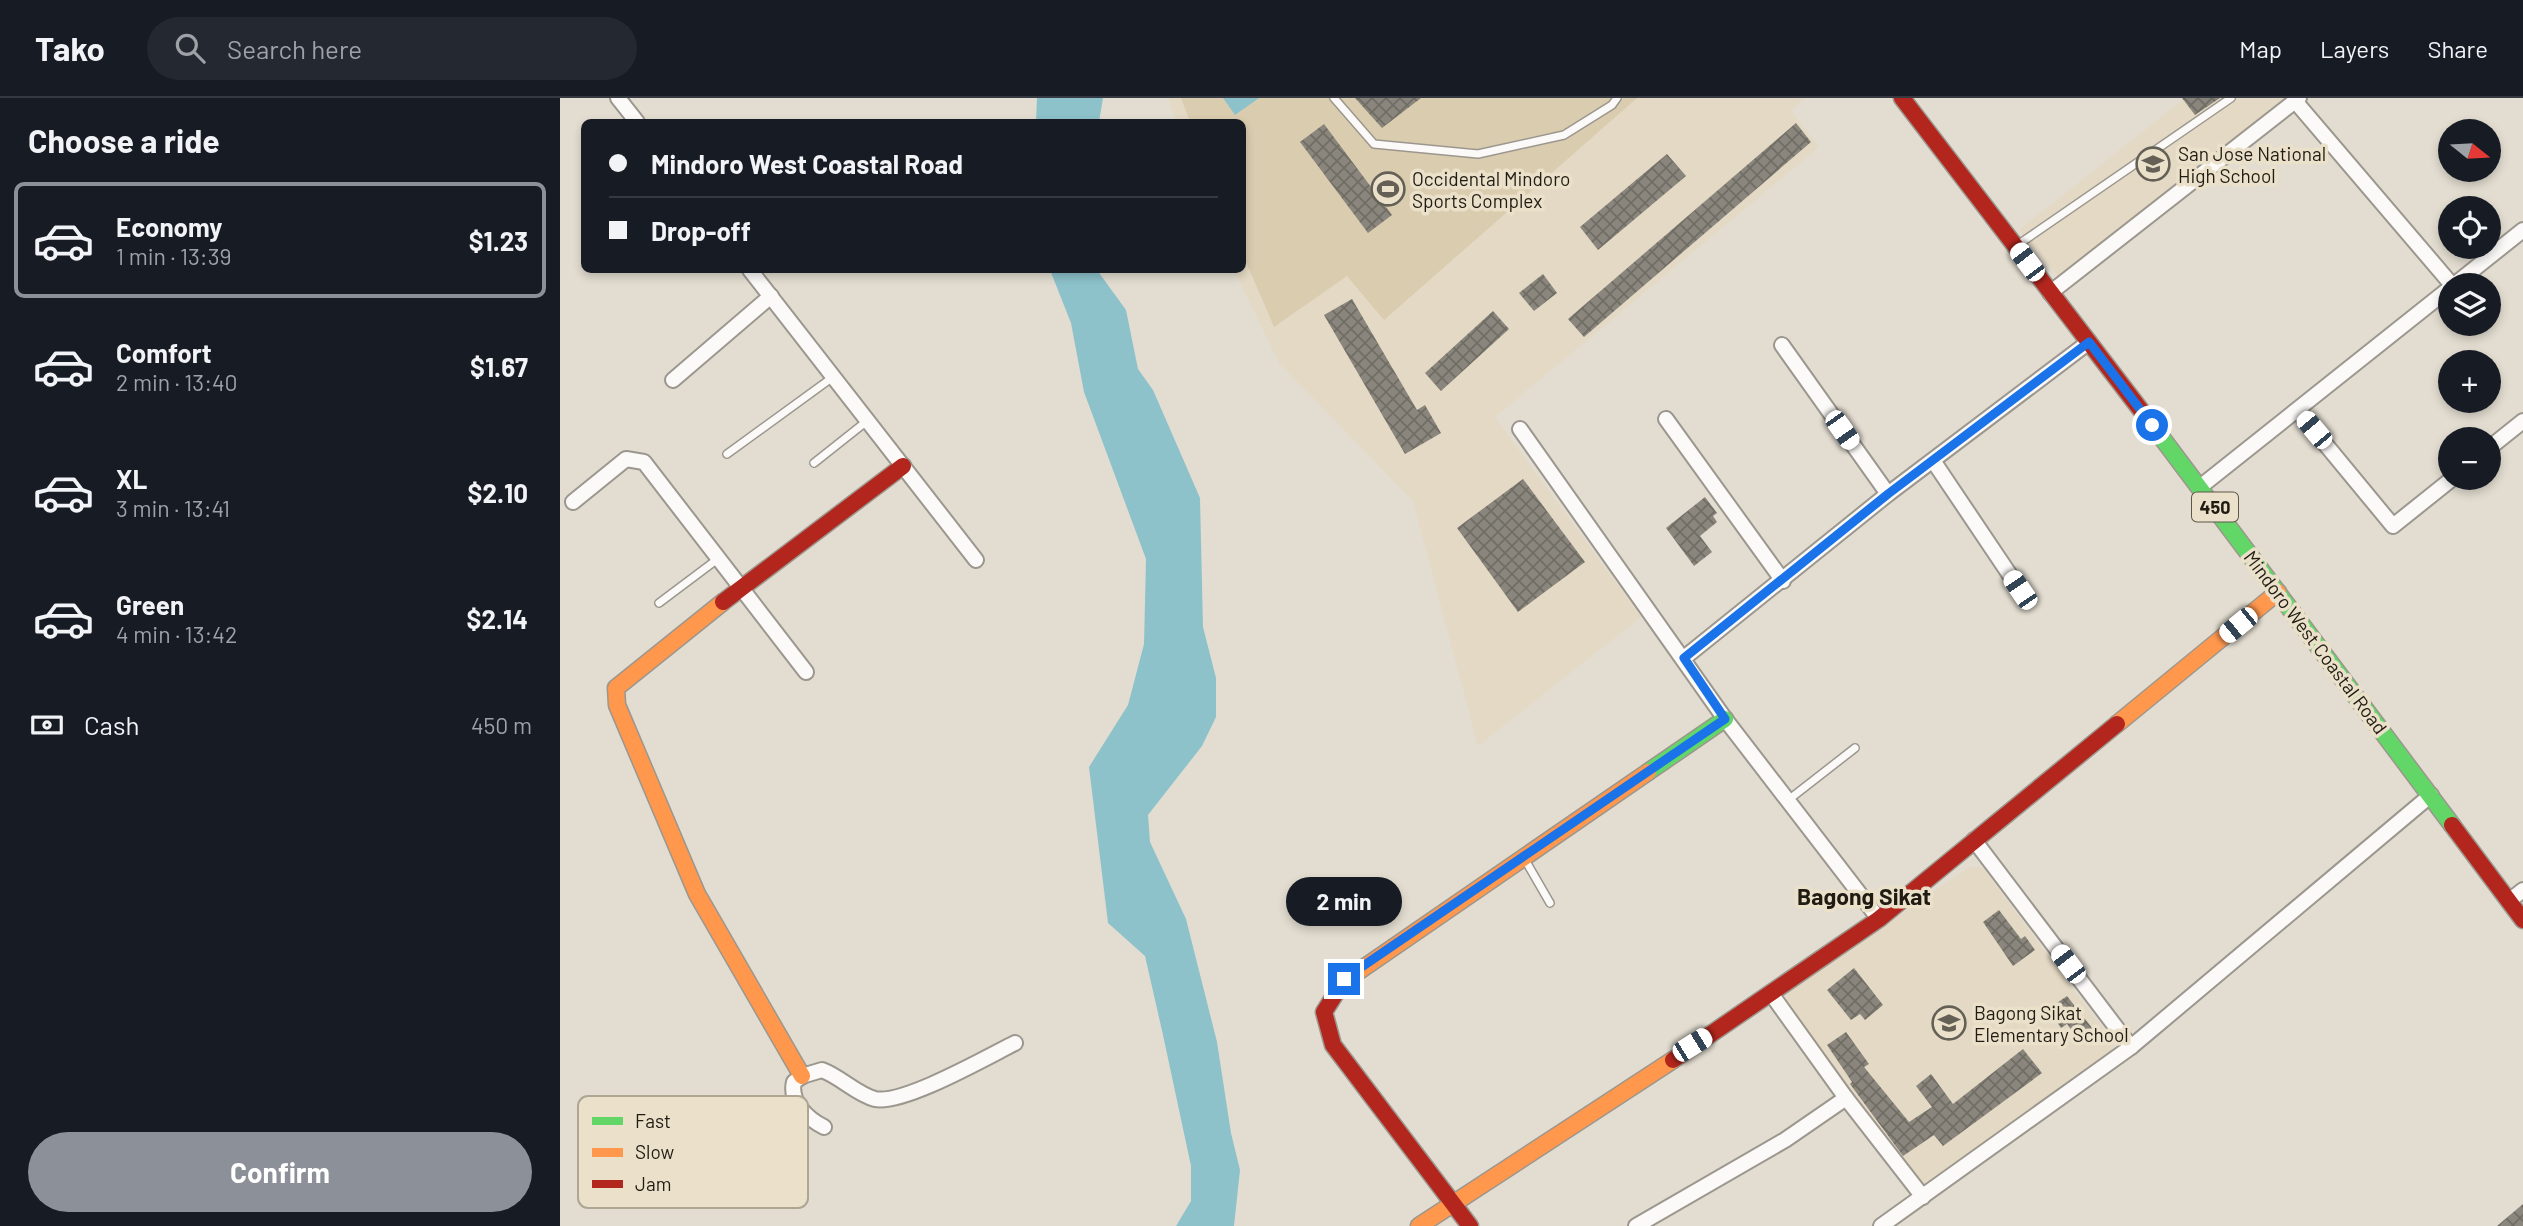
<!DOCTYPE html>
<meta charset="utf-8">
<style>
body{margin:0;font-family:Barlow,sans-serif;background:#242831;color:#f1f3f6;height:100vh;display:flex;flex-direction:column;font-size:26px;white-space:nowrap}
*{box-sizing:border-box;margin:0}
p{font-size:23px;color:#9ea1a6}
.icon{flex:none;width:38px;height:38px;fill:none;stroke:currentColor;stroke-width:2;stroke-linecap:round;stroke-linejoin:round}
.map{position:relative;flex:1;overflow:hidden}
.sheet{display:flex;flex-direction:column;background:#171b24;width:560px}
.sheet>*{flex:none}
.guide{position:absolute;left:21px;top:21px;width:665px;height:154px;border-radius:10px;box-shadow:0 4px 10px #0003;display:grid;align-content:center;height:154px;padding:0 28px;background:#171b24}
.needle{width:46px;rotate:108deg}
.fabs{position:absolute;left:1878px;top:21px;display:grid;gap:14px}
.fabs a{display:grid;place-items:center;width:63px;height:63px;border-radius:50%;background:#171b24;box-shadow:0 4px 10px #0003;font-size:35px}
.end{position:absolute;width:32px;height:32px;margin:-16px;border:9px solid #1a73e8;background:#fff;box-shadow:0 0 0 4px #fff}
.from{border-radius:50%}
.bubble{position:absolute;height:49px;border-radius:24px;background:#171b24;box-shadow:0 4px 10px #0003;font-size:23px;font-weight:700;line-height:49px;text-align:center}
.car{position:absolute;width:21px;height:42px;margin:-21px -10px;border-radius:9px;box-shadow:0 0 5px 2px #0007;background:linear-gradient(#fff 24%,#345 0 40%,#fff 0 76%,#345 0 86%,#fff 0)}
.guide b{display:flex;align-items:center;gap:24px;height:66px;font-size:26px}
.guide b+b{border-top:2px solid #363941}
.guide i{width:18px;height:18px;background:#f1f3f6}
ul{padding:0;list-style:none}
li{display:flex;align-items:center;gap:21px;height:116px;margin:0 14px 10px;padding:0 14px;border:4px solid transparent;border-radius:10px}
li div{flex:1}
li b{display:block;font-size:26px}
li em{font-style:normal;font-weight:700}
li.active{border-color:#8c9099}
li>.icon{width:63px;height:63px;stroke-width:1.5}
h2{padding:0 28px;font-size:32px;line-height:84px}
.pay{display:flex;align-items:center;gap:18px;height:77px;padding:0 28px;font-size:26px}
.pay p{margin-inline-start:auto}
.action{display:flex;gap:14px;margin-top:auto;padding:14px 28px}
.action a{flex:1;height:80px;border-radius:42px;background:#8c9099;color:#fff;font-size:28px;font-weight:700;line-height:80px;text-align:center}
header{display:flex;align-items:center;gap:42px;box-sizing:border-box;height:98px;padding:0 35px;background:#171b24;border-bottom:2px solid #363941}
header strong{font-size:33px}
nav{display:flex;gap:38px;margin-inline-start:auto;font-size:24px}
.search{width:490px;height:63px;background:#242831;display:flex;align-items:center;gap:18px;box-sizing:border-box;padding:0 24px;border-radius:38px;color:#9ea1a6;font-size:26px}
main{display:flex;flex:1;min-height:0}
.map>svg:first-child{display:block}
</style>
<header>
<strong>Tako</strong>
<div class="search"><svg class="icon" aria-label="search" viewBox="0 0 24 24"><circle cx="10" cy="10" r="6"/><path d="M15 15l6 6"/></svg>Search here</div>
<nav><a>Map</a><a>Layers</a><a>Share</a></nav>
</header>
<main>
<section class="sheet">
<h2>Choose a ride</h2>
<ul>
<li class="active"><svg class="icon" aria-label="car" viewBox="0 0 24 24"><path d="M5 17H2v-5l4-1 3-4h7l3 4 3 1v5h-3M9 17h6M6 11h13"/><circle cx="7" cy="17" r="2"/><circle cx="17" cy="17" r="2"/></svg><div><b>Economy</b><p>1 min · 13:39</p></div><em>$1.23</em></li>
<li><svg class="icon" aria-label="car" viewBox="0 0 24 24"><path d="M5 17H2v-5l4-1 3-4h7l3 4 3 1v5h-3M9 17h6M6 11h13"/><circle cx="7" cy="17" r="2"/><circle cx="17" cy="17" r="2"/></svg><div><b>Comfort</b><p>2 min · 13:40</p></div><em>$1.67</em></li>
<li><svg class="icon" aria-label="car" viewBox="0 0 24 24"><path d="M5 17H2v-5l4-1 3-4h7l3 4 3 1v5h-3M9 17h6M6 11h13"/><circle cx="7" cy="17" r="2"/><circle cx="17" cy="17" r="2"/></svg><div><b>XL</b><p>3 min · 13:41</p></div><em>$2.10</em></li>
<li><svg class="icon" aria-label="car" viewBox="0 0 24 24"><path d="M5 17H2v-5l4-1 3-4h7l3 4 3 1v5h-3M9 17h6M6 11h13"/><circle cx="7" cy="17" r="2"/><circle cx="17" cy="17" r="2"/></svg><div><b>Green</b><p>4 min · 13:42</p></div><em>$2.14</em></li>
</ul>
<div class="pay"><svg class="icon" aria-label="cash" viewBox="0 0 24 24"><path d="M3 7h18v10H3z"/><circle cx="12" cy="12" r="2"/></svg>Cash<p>450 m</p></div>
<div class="action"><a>Confirm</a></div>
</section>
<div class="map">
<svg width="1963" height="1128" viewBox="0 0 1963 1128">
<defs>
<pattern id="building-cross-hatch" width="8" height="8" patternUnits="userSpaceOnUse" patternTransform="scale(1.75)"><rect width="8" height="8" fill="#8a867d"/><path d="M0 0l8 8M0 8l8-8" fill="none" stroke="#706d65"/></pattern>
</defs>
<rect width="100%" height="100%" fill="#e3ddd1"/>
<g fill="#e4d9c4">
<polygon points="608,0 1245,0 1231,13 1259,49 935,319 1081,519 918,648 853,403 719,265 674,172 682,172 682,24 616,24"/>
<polygon points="1625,0 1724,0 1501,182 1459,132"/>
<polygon points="1409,769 1423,770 1553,945 1552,954 1367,1089 1360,1086 1226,905 1228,895"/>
</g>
<polygon fill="#daccaf" points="621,0 1077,0 824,222 787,178 714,229 683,157 682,24 630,24"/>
<g fill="#8dc2cb">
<polygon points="477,0 543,0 539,24 476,24"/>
<polygon points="663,0 699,0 675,17"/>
<polygon points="490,172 537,172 566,212 578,271 593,292 640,400 643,529 656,580 656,619 642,648 588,717 590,744 626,821 657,944 671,1035 680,1072 674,1128 616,1128 631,1103 631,1068 603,937 585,858 548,825 529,669 568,607 584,546 586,461 524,294 511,225"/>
</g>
<g fill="url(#building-cross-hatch)">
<polygon points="795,0 861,0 822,30"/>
<polygon points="1622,0 1660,0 1635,17"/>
<polygon points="1236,25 1251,44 1024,239 1008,221"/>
<polygon points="764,26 832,117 808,135 740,44"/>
<polygon points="1107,56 1126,78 1038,152 1020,129"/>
<polygon points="983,176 997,195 974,213 959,195"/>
<polygon points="792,201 857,312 865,307 881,335 845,356 764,217"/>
<polygon points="933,213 949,231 881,293 865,275"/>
<polygon points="963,381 1025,464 958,514 897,430"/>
<polygon points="1145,399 1157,415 1153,418 1157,424 1140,438 1152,454 1134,468 1106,430"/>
<polygon points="1439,812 1461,841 1465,838 1475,852 1453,868 1423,824"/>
<polygon points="1294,870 1323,907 1305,922 1300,916 1291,922 1267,892"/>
<polygon points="1507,898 1536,935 1522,946 1507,926 1501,930 1488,911"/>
<polygon points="1286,934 1309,966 1304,969 1349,1024 1372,1009 1356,988 1371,976 1393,1006 1463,951 1482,975 1383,1048 1374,1037 1343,1058 1290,986 1292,984 1267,947"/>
<polygon points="1963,1106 1963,1128 1937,1128"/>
</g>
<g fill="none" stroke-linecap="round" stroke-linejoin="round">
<defs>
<g id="lane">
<polyline points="774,0 814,46 918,56 1004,37 1052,7 1057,0"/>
<polyline points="1459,146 1671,0"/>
<polyline points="167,356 273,279"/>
<polyline points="254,365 307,323"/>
<polyline points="99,505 159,460"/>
<polyline points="1227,703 1295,650"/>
<polyline points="964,760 990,805"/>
</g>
<g id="street">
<polyline points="58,0 77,24"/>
<polyline points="1735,3 1892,187"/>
<polyline points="190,172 416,462"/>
<polyline points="1894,187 1963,132"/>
<polyline points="1490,195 1739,0"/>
<polyline points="1222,247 1328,396"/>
<polyline points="113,282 211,198"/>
<polyline points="1738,313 1833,428 1893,380"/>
<polyline points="1106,321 1223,483"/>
<polyline points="960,331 1165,621 1319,821"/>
<polyline points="1928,351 1963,323"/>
<polyline points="1374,364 1460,492"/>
<polyline points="1640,389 1890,190"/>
<polyline points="13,404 66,361 84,364 246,574"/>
<polyline points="1124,560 1328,396 1529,244"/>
<polyline points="1414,742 1571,949"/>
<polyline points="1949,803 1963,792"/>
<polyline points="1212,897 1286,1000 1363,1099"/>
<path d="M264 1029C248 1021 229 1004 234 984L242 978 262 972C281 979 296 996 315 1001 343 1007 427 959 455 945"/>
<polyline points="1076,1128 1225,1042 1286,1000"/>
<polyline points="1321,1128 1571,949 1871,697"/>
</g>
<g id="fast">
<polyline points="1590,324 1892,727"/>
<polyline points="1088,674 1165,621"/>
</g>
<g id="slow">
<polyline points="163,504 56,590 57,607 137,796 242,978"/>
<polyline points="1557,626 1718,494"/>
<polyline points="783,884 1088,674"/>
<polyline points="859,1128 1113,962"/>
</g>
<g id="jam">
<polyline points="1342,0 1590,324"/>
<polyline points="163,504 343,368"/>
<polyline points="1892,727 1963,822"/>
<polyline points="783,884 764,914 773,947 910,1128"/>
<polyline points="1113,962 1319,821 1557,626"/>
</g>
</defs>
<use href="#lane" stroke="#9c978e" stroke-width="10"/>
<use href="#street" stroke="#9c978e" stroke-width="18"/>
<use href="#fast" stroke="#9c978e" stroke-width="19"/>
<use href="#slow" stroke="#9c978e" stroke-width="19"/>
<use href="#jam" stroke="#9c978e" stroke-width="19"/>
<use href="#lane" stroke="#fbfaf8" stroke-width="7"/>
<use href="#street" stroke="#fbfaf8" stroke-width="14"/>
<use href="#fast" stroke="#63d668" stroke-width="16"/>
<use href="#slow" stroke="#ff974d" stroke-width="16"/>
<use href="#jam" stroke="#b3261e" stroke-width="16"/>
</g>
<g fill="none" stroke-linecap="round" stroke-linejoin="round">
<polyline stroke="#1a73e8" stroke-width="9" points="784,881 1165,621 1124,560 1328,396 1529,244 1592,327"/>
</g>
<defs>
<symbol id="school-ring" viewBox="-11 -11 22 22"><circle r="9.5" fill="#ebe0c9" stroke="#646056" stroke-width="1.5"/><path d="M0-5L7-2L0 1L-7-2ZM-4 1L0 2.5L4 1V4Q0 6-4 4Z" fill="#646056"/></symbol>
<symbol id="stadium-ring" viewBox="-11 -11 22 22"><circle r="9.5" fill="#ebe0c9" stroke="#646056" stroke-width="1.5"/><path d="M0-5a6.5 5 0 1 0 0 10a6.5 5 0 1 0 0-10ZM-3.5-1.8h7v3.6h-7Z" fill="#646056"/></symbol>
</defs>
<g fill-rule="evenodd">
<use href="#school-ring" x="1574" y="47" width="38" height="38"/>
<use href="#stadium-ring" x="809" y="72" width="38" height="38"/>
<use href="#school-ring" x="1370" y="906" width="38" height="38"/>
</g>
<g text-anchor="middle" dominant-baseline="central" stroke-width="7" stroke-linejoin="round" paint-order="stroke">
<rect fill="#ebe0c9" stroke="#5d574a" stroke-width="2" x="1632" y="394.5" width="46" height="29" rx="5"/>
<g font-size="18" font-weight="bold" fill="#201c14">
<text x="1655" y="409">450</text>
</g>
<g font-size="19" fill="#201c14" stroke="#ebe0c9" text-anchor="start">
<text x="1618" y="55">San Jose National<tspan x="1618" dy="22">High School</tspan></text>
<text x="852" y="80">Occidental Mindoro<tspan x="852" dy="22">Sports Complex</tspan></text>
<text x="1414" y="914">Bagong Sikat<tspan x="1414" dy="22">Elementary School</tspan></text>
</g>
<g font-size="19" fill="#201c14" stroke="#ebe0c9">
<text transform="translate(1756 544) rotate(53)">Mindoro West Coastal Road</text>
</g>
<g font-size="23" font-weight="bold" fill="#201c14" stroke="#ebe0c9">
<text x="1304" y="798">Bagong Sikat</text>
</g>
</g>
<rect x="18" y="998" width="230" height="112" rx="10" fill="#ebe0c9" stroke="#aea593" stroke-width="2"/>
<rect x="32" y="1019" width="31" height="8" fill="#63d668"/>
<rect x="32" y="1050" width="31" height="9" fill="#ff974d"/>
<rect x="32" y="1082" width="31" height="8" fill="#b3261e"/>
<g font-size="19" fill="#201c14">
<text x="75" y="1030">Fast</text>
<text x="75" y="1061">Slow</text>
<text x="75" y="1093">Jam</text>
</g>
</svg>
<div class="fabs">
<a><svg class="needle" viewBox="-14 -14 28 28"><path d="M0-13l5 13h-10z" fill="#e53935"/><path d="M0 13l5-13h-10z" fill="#9ea1a6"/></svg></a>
<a><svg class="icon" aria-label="locate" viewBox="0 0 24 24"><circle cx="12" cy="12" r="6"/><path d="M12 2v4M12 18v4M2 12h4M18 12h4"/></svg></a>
<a><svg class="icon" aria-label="layers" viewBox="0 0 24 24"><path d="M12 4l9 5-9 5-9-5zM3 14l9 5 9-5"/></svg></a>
<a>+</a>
<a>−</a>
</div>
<i class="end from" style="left:1592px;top:327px"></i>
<i class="end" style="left:784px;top:881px"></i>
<div class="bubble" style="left:726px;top:779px;width:116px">2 min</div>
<i class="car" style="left:1467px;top:164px;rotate:323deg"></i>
<i class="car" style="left:1282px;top:332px;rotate:145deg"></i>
<i class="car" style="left:1754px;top:332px;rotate:320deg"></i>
<i class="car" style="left:1460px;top:492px;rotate:326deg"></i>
<i class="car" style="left:1678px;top:527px;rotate:231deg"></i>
<i class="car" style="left:1508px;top:866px;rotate:323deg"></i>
<i class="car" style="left:1132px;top:947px;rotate:58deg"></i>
<div class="guide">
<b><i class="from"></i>Mindoro West Coastal Road</b>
<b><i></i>Drop-off</b>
</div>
</div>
</main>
